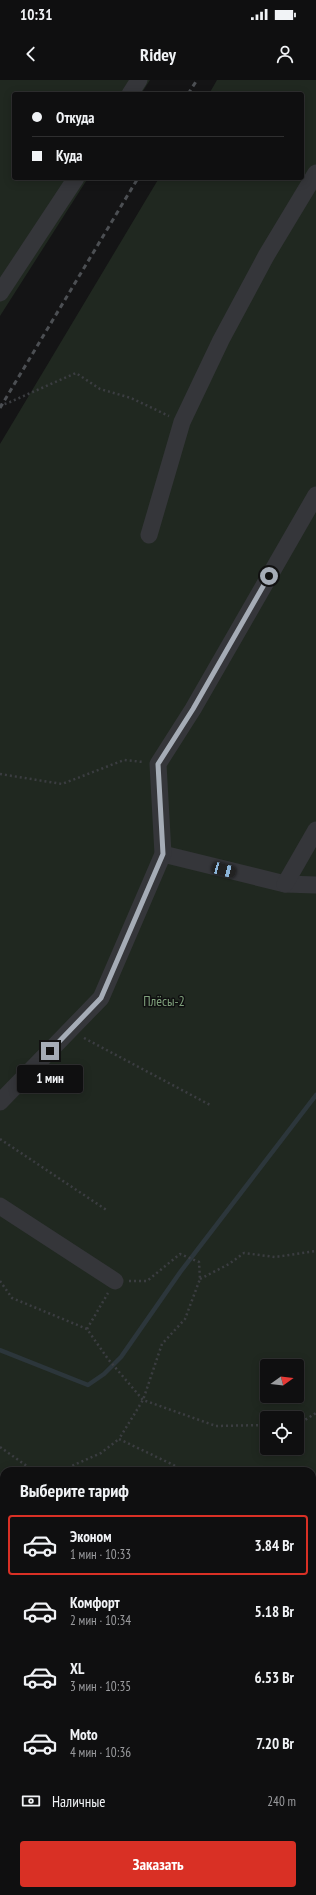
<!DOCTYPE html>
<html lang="ru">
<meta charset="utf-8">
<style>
body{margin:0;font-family:"PT Sans Narrow",sans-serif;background:#181819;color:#f1f3f6;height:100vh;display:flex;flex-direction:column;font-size:15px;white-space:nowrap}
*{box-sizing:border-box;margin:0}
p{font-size:13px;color:#9b9c9f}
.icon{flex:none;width:22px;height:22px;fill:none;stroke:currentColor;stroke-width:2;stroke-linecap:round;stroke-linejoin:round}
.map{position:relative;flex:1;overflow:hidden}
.drawer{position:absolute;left:0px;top:1387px;width:316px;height:428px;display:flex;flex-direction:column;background:#0f0f10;border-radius:12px 12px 0 0;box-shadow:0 2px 10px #0003,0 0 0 1px #2f2f30}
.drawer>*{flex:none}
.banner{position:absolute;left:12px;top:12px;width:292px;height:88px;border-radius:4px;box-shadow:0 2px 10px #0003,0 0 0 1px #2f2f30;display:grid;align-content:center;height:88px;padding:0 20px;background:#0f0f10}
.needle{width:26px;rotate:75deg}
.controls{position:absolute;left:260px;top:1279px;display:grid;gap:8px}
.controls a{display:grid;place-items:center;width:44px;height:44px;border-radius:4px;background:#0f0f10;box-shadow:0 2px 10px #0003,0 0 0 1px #2f2f30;font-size:20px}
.end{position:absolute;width:18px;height:18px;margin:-9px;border:5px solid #a5acb6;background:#111;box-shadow:0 0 0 2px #111}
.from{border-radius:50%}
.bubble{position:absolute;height:28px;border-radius:4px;background:#0f0f10;box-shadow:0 2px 10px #0003,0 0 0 1px #2f2f30;font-size:13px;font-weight:800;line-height:28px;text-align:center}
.car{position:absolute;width:12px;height:24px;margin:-12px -6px;border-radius:5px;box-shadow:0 0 3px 1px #0007;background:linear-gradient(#222 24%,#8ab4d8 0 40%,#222 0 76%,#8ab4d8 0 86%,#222 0)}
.banner b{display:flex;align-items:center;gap:14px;height:38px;font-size:15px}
.banner b+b{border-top:1px solid #2f2f30}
.banner i{width:10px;height:10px;background:#f1f3f6}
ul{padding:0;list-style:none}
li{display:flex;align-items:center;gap:12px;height:60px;margin:0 8px 6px;padding:0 12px;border:2px solid transparent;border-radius:4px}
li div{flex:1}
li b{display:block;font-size:15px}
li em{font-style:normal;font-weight:800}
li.active{border-color:#d93025}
li>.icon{width:36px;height:36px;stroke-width:1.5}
h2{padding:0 20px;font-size:18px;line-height:48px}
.pay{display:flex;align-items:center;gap:10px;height:44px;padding:0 20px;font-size:15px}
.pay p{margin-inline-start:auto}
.button{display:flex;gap:8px;margin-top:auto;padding:8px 20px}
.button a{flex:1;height:46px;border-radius:4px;background:#d93025;color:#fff;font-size:16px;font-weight:800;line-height:46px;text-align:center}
.status{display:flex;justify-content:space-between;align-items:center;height:28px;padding:0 20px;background:#0f0f10;direction:ltr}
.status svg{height:11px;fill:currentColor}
header{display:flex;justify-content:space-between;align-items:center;height:52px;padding:0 20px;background:#0f0f10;font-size:18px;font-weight:800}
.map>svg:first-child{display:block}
</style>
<div class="status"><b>10:31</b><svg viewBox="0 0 49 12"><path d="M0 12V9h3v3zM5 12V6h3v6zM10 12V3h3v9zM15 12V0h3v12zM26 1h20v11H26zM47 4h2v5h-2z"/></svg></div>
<header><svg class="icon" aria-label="back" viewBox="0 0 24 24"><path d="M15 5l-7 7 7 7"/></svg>Ridey<svg class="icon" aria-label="person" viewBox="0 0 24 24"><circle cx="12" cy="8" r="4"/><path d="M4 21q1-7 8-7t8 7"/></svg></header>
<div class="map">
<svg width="316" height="1815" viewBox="0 0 316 1815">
<rect width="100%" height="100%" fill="#141415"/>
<g fill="#202820" fill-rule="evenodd">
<polygon points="0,0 150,0 141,14 14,14 14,98 88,98 0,236"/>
<path d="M217 0H316V1486L312 1485V1391H4V1411L0 1410V364L159 98H302V14H209ZM267 1286H297V1316H267ZM267 1338H297V1368H267Z"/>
<polygon points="312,1493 316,1495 316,1575 312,1576"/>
</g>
<polygon fill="#2c363b" points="0,1531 4,1532 4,1811 312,1811 312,1580 316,1579 316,1815 0,1815"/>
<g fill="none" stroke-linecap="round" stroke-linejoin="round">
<polyline stroke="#2c363b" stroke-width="4.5" points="0,1270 88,1305 104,1294 121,1277 181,1191 316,1015"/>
<g stroke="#3b3d41" stroke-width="2.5" stroke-dasharray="2 3" stroke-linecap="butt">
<polyline points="0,324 2,325 10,322 76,293 100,309 131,318 169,336"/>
<polyline points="0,694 62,704 124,680 143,682"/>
<polyline points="84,958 212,1026"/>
<polyline points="0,1059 108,1131"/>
<polyline points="200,1199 229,1184 244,1173 275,1177 316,1171"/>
<polyline points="0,1201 12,1218 87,1249 108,1279 143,1320 216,1346 267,1345"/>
<polyline points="129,1201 147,1201 180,1174 199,1182 200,1199 185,1239 162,1264 143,1320 119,1359 186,1391"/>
<polyline points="87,1249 108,1213"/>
<polyline points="297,1345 316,1333"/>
<polyline points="0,1367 31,1389 65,1389 101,1373 119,1359"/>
<polyline points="312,1488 316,1491"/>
</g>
<g stroke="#35363a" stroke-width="17">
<polyline points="130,14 139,0"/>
<polyline points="0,213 76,98"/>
<polyline points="149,455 182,342 221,260 266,176 316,93"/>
<polyline points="163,774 285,804 316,805"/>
<polyline points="285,804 316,750"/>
<polyline points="0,1022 101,918 163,774 158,684 193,629 316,415"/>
<polyline points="0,1126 115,1201"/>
</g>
<g stroke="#4c4f53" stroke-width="3" stroke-dasharray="5 4" stroke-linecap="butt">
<polyline points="188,14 197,0"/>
<polyline points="0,328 138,98"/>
</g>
</g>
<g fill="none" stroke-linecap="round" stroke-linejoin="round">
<polyline stroke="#a5acb6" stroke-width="5" points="50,971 101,918 163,774 158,684 193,629 269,496"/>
</g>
<g text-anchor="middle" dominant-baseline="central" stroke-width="3" stroke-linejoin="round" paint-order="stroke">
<g font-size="14" fill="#7fa17c" stroke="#0f0f10">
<text x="164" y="921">Плёсы-2</text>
</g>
</g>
</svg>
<div class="controls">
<a><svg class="needle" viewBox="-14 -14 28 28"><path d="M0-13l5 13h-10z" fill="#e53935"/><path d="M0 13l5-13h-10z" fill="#9b9c9f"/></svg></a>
<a><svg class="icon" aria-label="locate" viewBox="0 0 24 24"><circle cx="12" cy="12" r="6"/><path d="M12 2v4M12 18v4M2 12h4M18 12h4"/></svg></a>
</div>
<i class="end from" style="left:269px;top:496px"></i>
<i class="end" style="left:50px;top:971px"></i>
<div class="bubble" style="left:17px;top:985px;width:66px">1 мин</div>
<i class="car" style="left:224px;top:790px;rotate:105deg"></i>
<div class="banner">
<b><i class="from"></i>Откуда</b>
<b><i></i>Куда</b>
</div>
<section class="drawer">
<h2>Выберите тариф</h2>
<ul>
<li class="active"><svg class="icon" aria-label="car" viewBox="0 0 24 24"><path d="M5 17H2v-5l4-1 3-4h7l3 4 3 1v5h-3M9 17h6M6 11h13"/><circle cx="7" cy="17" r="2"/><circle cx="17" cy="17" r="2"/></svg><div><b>Эконом</b><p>1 мин · 10:33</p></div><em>3.84 Br</em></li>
<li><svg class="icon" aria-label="car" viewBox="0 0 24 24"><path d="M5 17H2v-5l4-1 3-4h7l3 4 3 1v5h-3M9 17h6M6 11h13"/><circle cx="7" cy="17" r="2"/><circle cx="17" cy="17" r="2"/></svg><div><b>Комфорт</b><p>2 мин · 10:34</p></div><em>5.18 Br</em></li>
<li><svg class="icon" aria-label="car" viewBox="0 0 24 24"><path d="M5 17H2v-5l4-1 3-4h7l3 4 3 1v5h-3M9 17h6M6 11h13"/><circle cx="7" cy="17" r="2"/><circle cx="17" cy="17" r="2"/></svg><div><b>XL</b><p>3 мин · 10:35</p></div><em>6.53 Br</em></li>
<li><svg class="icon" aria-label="car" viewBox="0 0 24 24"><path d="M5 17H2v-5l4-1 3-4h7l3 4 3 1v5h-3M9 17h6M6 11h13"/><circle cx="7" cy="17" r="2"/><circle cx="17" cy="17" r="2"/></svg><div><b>Moto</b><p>4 мин · 10:36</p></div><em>7.20 Br</em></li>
</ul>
<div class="pay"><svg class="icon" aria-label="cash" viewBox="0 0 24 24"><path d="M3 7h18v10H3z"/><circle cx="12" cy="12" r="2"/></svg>Наличные<p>240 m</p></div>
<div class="button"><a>Заказать</a></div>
</section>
</div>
